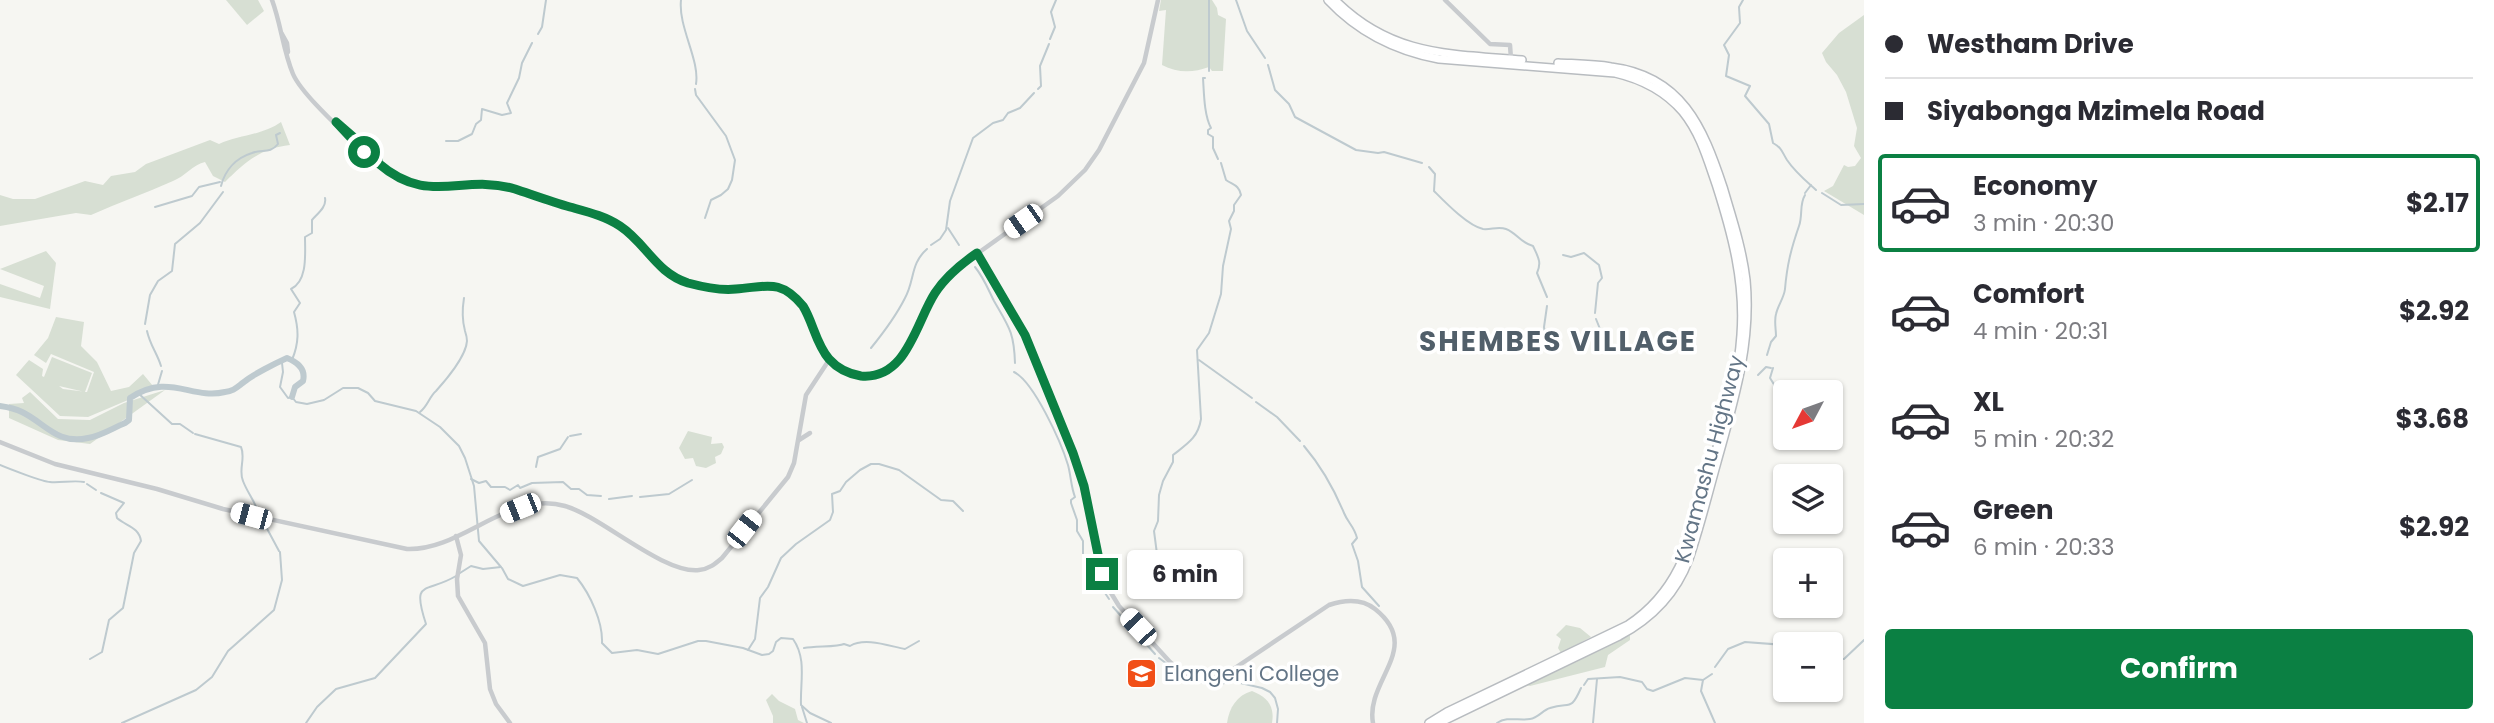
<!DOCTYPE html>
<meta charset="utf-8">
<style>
body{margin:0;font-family:Poppins,sans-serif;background:#f7f7f7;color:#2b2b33;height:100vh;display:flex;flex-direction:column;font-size:26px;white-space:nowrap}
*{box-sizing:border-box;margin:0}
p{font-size:23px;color:#7c7c81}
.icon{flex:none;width:38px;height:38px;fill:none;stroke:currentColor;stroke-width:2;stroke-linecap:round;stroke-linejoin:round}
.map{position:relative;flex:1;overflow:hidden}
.details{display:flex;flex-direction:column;background:#fff;width:630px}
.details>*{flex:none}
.banner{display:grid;align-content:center;height:154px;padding:0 21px;background:#fff}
.needle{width:46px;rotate:229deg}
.fabs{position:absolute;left:1773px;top:380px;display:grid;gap:14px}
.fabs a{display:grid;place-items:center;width:70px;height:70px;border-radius:7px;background:#fff;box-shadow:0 2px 5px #0004;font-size:35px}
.end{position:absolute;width:32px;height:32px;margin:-16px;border:9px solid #0b8043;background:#fff;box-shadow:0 0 0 4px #fff}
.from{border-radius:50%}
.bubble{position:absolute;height:49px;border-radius:7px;background:#fff;box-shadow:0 2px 5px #0004;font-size:23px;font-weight:700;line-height:49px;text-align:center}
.car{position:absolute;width:21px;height:42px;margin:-21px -10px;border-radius:9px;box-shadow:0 0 5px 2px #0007;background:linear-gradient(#fff 24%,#345 0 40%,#fff 0 76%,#345 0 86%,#fff 0)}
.banner b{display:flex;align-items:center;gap:24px;height:66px;font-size:26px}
.banner b+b{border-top:2px solid #e1e1e2}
.banner i{width:18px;height:18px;background:#2b2b33}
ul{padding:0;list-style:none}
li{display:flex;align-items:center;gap:21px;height:98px;margin:0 14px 10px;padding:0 7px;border:4px solid transparent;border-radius:7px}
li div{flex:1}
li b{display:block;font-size:26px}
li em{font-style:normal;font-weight:700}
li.active{border-color:#0b8043}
li>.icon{width:63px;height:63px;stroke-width:1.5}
.cta{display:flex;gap:14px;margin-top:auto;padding:14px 21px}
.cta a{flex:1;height:80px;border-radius:7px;background:#0b8043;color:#fff;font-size:28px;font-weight:700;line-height:80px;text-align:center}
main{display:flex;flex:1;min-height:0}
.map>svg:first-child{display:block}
</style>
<main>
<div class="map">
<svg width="1864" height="723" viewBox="0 0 1864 723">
<rect width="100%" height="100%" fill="#f6f6f2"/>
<g fill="#d7dfd3">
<polygon points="226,0 258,0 264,11 247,25"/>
<path d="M1161 0H1212L1217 8 1218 15 1226 19 1223 71H1212L1209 67C1193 73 1177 73 1162 65L1166 10 1159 11Z"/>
<polygon points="1864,15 1864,215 1824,191 1833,186 1844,165 1848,167 1855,166 1861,158 1854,146 1857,128 1846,92 1837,75 1826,62 1822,53 1839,33"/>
<path d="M281 122 290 145C261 148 245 162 225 182L213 176 205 162C194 164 184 177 173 181 146 193 118 203 91 215L76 213 0 226V195L13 199H35L85 181 103 185 111 176 135 172 146 164 210 140 219 144C239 135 263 135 281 122Z"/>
<polygon points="46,251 56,263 50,309 0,297 0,284 40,298 44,286 0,269"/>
<path d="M56 317 84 322 81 346 97 362 111 391 129 387 143 374 153 386C144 388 132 392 128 400L88 417 60 416 16 375 29 360 43 369 42 376 44 377 52 357 92 373 85 392 59 386 63 389 87 392 94 372 51 354 46 363 34 355 48 338Z"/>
<polygon points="165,390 90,444 58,440 9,418 9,404 24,403 22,398 30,392 58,419 90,420 124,403"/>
<polygon points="688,431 712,437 711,444 722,443 724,447 721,454 715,457 716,463 706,468 696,466 693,458 685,459 679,448"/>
<polygon points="1566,625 1580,628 1591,637 1561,653 1558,648 1561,639 1556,635"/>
<polygon points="1630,635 1630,640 1608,655 1605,667 1530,686 1526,685"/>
<path d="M1252 691C1267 697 1275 706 1272 723H1227C1229 708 1237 695 1252 691Z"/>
<polygon points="772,694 779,701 795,709 798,720 804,723 773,723 773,716 766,700"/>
</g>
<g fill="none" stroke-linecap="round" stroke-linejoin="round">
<g stroke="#becacf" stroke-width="2">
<path d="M681 0C678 27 700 60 696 84"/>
<polyline points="1209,0 1209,71"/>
<polyline points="1236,0 1247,31 1265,58"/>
<path d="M1743 0 1739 7 1740 23 1724 45 1729 55 1726 76 1750 86 1745 96 1769 124 1773 143C1782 148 1782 152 1787 160 1795 172 1806 181 1816 190"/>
<polyline points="538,34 542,27 546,0"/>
<polyline points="1050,39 1055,27 1051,12 1056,0"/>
<polyline points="1268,65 1275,90 1289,104 1295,117 1356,150 1378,153 1384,152 1422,163"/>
<path d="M1205 78H1203C1204 93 1204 115 1211 128L1208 130V134L1213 137V148L1218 159"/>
<polyline points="695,89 696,95 726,136 735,160 732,180 728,189 721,195 711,200 705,218"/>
<polyline points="1038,89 1041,86 1040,66 1049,44"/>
<polyline points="446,141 458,141 472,134 476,124 481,120 482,109 502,115 511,113 507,103 519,78 522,63 532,43"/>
<path d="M1429 167 1435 174 1434 191C1445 202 1468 226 1483 229 1491 230 1498 226 1506 229 1517 233 1519 242 1533 246 1538 257 1542 262 1537 273L1547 297"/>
<path d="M221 186C225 170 236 158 252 153 262 149 270 154 278 144L276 135 280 133"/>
<polyline points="1805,193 1811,185"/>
<polyline points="1822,193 1841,205 1864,204"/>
<polyline points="155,207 192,196 199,187 220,182"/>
<polyline points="948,228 959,245"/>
<polyline points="931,245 940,239 946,230 950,201 973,138 993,123 1003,120 1008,113 1020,108 1034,93"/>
<polyline points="1563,255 1571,257 1584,253 1599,265 1602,278 1598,283 1595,313"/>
<path d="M975 267C984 278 988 289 994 301 1009 327 1014 332 1015 363"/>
<polyline points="1547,306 1544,327 1547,349"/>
<polyline points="1596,319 1600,329 1599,345"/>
<polyline points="145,324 150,295 158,281 172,271 175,244 200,223 223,192"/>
<path d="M147 331C150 345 157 353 161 366"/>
<path d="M871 348C884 332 896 316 905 298 915 280 910 264 927 249"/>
<path d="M1767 355 1771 342 1776 336C1776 329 1774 321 1776 314 1778 305 1784 298 1785 289 1787 265 1791 249 1799 226 1803 215 1799 205 1805 195"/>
<path d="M292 360C299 343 299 330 294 312L300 303 291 289C308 281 305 253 305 237L312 233V220C317 214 327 207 325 198"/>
<polyline points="1199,360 1252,398"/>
<polyline points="279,363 282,363 283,372 280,387 288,398 292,397 296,402 307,404 324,400 343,388 358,388 368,393 375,401 416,411 440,427 459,446 465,458 474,486 479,541 501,567 483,569 471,566 460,573"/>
<polyline points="1773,368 1770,378 1785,402"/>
<path d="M1014 372C1034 382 1061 442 1068 465 1071 476 1071 487 1075 497L1071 500V503L1077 520V531L1083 541V555L1086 563C1082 573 1084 565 1086 574 1091 591 1085 586 1103 590L1109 599"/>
<polyline points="1758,375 1766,367 1771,368"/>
<polyline points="157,388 162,371"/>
<polyline points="138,393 172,424 180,424 193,433"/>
<polyline points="1256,402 1277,417 1300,441"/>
<path d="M420 412C428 406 429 397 436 391 446 380 466 356 467 341 467 337 466 334 465 331 462 320 462 310 464 298"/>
<path d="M195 434 241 447C246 458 238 470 243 481 248 494 254 499 259 514"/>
<polyline points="570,436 581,434"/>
<path d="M1304 446C1321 466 1334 489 1344 513 1348 523 1354 526 1357 538L1352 544 1358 561 1362 587 1379 606"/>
<path d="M0 465C7 468 43 482 50 482 60 483 75 480 84 482"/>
<polyline points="536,467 538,457 560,449 568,437"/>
<polyline points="471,479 479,483 486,481 491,487 505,487 510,490 518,485 520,488 532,483 563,482 571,489 579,489 587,495 601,496"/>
<polyline points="87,484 96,490"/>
<polyline points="640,497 669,494 692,480"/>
<polyline points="609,499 632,496"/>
<polyline points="264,523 279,551"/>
<path d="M502 568 508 579 523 586 560 575 577 578C590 594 603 622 602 643L612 653 637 650 658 654 698 641H706L743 648 762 655 769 654 773 651 776 642 781 638 793 639C807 659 800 682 801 705L810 713 831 723"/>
<path d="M1149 575 1154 567 1157 554 1154 531 1158 521 1159 495 1163 481 1173 462V455C1187 444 1198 438 1201 419L1197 350 1209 333 1221 294 1223 266 1231 229 1229 221 1234 211V205L1241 195C1239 185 1233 185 1226 180L1221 163"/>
<polyline points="1113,607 1155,654"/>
<path d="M804 648C816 646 838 647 844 644L850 646C865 637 889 646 905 649L919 641"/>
<polyline points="748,650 755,639 760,598 768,587 781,558 796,544 830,520 833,512 832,494 840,491 846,482 860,470 871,464 879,464 899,470 941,500 953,501 963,511"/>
<polyline points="1159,658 1189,680 1217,685 1232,681 1262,688 1270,692 1275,698 1278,709 1277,723"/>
<path d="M90 659 102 652 109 620 123 608 134 553 141 541C139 527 126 526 117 518L116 513 124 503 101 493"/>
<polyline points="1830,659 1844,659 1864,640"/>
<polyline points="1715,667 1728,649 1745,642 1785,645"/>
<polyline points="1712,674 1703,680 1701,691 1715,723"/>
<polyline points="1584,685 1588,679 1620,677 1642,682 1647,689 1653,691 1685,678 1703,680"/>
<polyline points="802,707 807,723"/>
<polyline points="122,723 196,690 212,677 228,651 274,610 282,580 280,552"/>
<path d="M306 723 317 707 336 689 375 678 426 624C411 578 426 594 456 576"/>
<path d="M1497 723C1507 716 1519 721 1530 719 1538 718 1543 710 1550 708 1570 701 1570 713 1581 688"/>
<polyline points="1593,723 1597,679"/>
</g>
<path stroke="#becacf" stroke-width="6" d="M0 406C7 407 16 409 22 412 45 423 57 445 88 438 101 436 113 428 125 423L129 420 130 398C169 372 191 400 225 392 234 391 237 387 244 382 252 375 276 363 287 358 297 362 306 369 303 381L295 387 292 397"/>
<defs>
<g id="primary">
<path d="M1328 0C1358 32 1396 51 1439 59L1615 73C1641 79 1665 91 1683 112 1700 133 1707 158 1716 184 1732 234 1745 282 1741 335 1738 382 1722 429 1709 475 1692 534 1684 588 1628 625L1447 712 1429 723"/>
<path d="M1335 0C1391 56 1449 54 1522 60"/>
<path d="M1439 723 1619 636C1651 619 1676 594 1689 559 1700 527 1708 494 1717 462 1734 401 1752 343 1746 280 1742 247 1732 218 1723 187 1703 127 1682 76 1611 67 1594 64 1576 64 1558 63"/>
</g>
</defs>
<use href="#primary" stroke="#b8bcc0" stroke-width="10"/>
<g stroke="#c8cbce" stroke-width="4.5">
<path d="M272 0C281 24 283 50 293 74 302 95 346 134 364 152L370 164 375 165 380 160 378 155 374 153 368 159"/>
<polyline points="1445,0 1490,44 1510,45 1511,59"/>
<polyline points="282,34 287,43 288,52"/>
<polyline points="339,124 372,152"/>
<polyline points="378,163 394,176 419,186 433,188 497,185 602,217 626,230 667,273 690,283 729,290 766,285 779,287 792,295 803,306 829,360 846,372 870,376 887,370 902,358 933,296 953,271 1058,196 1085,170 1099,150 1144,63 1158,0"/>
<path d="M978 253 1025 335 1073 453 1084 486 1097 545 1099 561 1108 588 1119 606 1170 662 1183 673 1195 677 1204 679 1223 676 1329 605C1344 600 1361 598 1375 609 1424 648 1365 680 1373 723"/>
<polyline points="799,440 810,433"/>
<path d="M0 442 55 464 157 489 223 509 407 549C462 551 508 490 565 506 601 516 663 574 699 570 709 569 715 564 722 558L788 477 794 463 806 395 829 360"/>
<polyline points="456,536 461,555 457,579 458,596 485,643 490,689 496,704 510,723"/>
</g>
<use href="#primary" stroke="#fff" stroke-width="7"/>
</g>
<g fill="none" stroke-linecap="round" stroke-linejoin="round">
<path stroke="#0b8043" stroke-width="9" d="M364 152 336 122 367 149 378 155V163C429 207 461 173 515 189 533 195 552 202 570 207 588 212 605 216 620 226 646 243 656 273 688 283 703 287 720 291 736 289 766 287 780 278 803 306 813 322 816 344 829 359 837 368 849 374 861 376 907 380 916 322 935 293 946 276 961 264 977 253L1025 335 1073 453 1084 486 1102 574"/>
</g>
<defs>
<symbol id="university-square" viewBox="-11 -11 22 22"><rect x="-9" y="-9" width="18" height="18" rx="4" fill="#f14f17" stroke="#fff"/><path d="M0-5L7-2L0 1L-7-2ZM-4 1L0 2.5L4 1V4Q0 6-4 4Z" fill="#fff"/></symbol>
</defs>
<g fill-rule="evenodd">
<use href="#university-square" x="1124" y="656" width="35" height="35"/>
</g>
<g text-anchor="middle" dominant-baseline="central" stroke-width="7" stroke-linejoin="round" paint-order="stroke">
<g font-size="21" fill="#637586" stroke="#fff">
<text transform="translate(1709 459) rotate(-75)">Kwamashu Highway</text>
</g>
<g font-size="21" fill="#637586" stroke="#fff" text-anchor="start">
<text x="1164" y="673">Elangeni College</text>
</g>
<g font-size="28" font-weight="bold" letter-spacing="2" fill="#515f6a" stroke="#fff">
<text x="1558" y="341">SHEMBES VILLAGE</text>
</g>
</g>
</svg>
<div class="fabs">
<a><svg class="needle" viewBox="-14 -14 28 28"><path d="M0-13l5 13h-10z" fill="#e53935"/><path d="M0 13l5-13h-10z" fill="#7c7c81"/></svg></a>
<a><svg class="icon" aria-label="layers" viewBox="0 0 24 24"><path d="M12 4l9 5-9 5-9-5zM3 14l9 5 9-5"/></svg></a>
<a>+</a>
<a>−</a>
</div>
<i class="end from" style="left:364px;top:152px"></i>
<i class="end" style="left:1102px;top:574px"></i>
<div class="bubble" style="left:1127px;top:550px;width:116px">6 min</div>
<i class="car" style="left:1023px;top:221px;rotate:235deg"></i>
<i class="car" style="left:520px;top:508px;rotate:248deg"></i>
<i class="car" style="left:251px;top:516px;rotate:285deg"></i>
<i class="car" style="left:744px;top:529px;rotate:38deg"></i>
<i class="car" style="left:1138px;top:627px;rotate:317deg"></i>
</div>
<section class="details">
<div class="banner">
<b><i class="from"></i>Westham Drive</b>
<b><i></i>Siyabonga Mzimela Road</b>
</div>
<ul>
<li class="active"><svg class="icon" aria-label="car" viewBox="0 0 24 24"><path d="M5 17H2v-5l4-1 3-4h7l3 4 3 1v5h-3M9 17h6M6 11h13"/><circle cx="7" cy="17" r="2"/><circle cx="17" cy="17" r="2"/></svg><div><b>Economy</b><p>3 min · 20:30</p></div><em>$2.17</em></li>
<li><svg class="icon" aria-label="car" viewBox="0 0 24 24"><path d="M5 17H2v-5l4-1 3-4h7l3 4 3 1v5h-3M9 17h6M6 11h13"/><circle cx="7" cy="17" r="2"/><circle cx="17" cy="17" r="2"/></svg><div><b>Comfort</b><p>4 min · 20:31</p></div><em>$2.92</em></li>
<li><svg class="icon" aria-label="car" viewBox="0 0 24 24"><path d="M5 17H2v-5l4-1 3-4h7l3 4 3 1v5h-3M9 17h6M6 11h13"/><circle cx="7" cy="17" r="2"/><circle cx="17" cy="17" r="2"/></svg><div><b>XL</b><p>5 min · 20:32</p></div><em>$3.68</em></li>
<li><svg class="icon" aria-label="car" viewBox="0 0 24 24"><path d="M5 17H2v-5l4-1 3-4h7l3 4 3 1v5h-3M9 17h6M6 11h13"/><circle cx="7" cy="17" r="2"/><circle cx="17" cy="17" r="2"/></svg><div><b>Green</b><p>6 min · 20:33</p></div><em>$2.92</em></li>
</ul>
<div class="cta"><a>Confirm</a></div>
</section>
</main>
